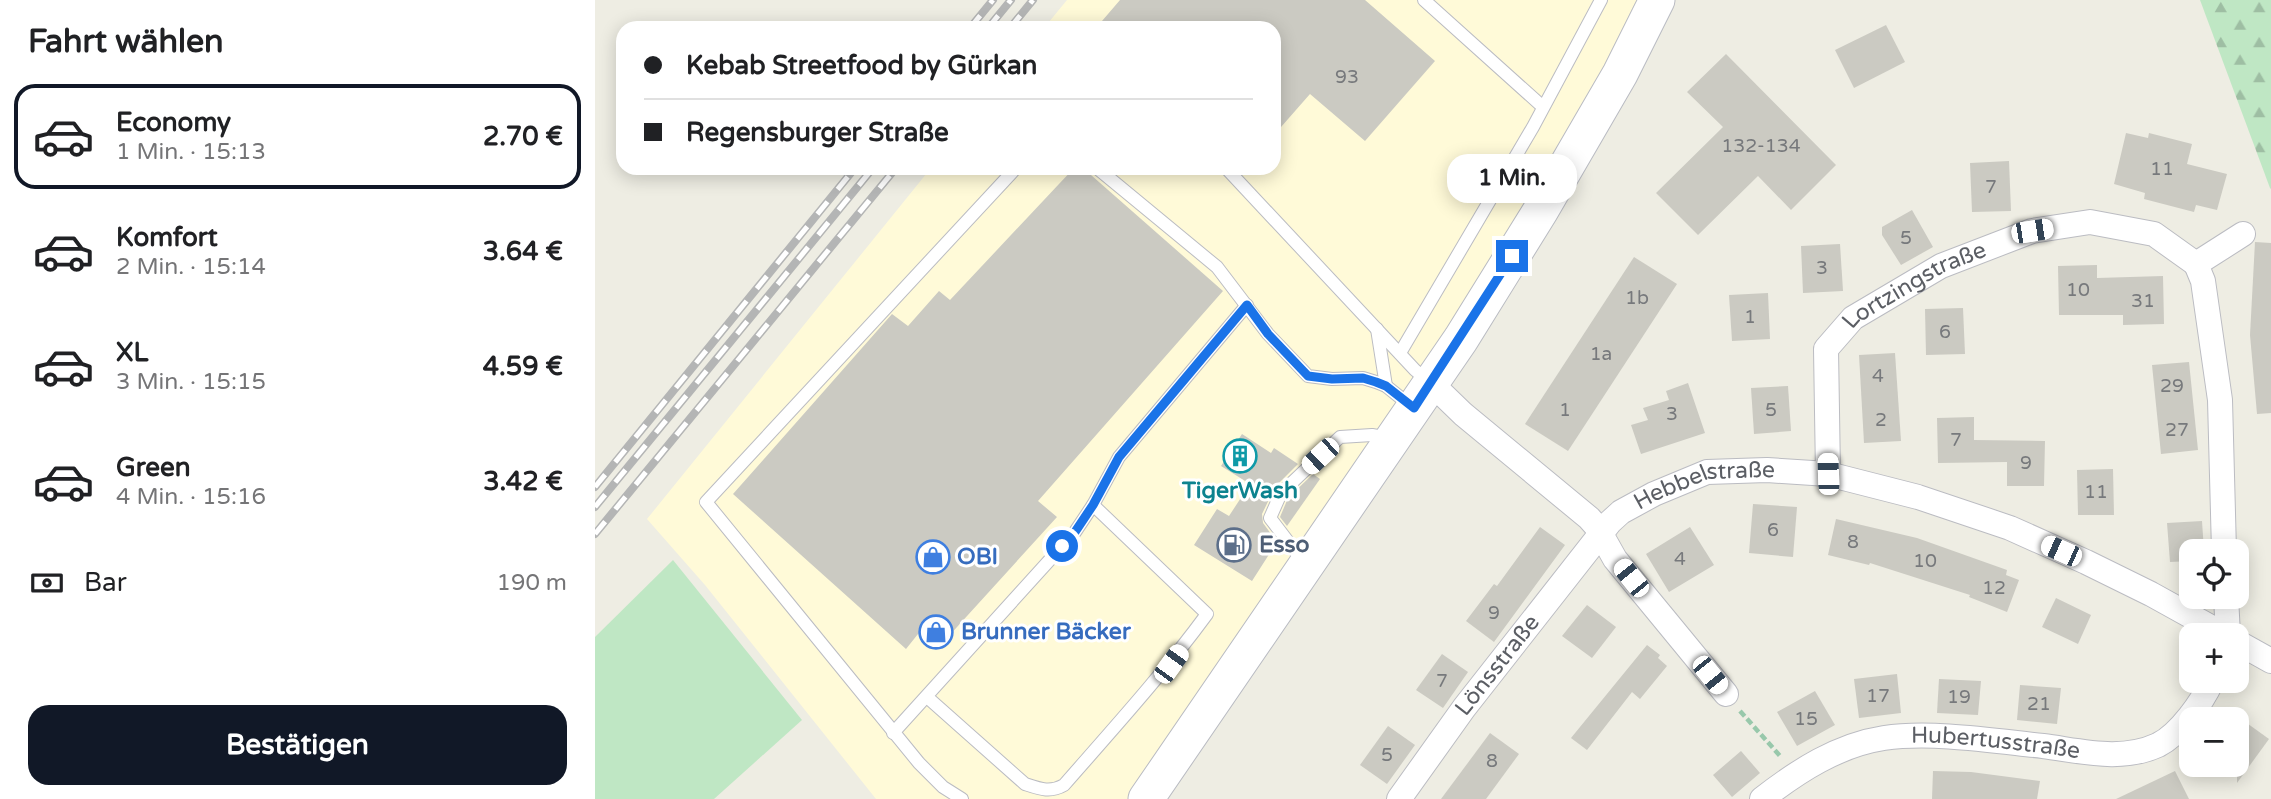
<!DOCTYPE html>
<html lang="de">
<meta charset="utf-8">
<style>
body{margin:0;font-family:"Varela Round",sans-serif;background:#f2f2f2;color:#202124;height:100vh;display:flex;flex-direction:column;font-size:26px;white-space:nowrap}
*{box-sizing:border-box;margin:0}
p{font-size:23px;color:#757577}
.icon{flex:none;width:38px;height:38px;fill:none;stroke:currentColor;stroke-width:2;stroke-linecap:round;stroke-linejoin:round}
.map{position:relative;flex:1;overflow:hidden}
.details{display:flex;flex-direction:column;background:#fff;width:595px}
.details>*{flex:none}
.hud{position:absolute;left:21px;top:21px;width:665px;height:154px;border-radius:21px;box-shadow:0 4px 18px #0003;display:grid;align-content:center;height:154px;padding:0 28px;background:#fff}
.fabs{position:absolute;left:1584px;top:539px;display:grid;gap:14px}
.fabs a{display:grid;place-items:center;width:70px;height:70px;border-radius:14px;background:#fff;box-shadow:0 4px 18px #0003;font-size:35px}
.end{position:absolute;width:32px;height:32px;margin:-16px;border:9px solid #1a73e8;background:#fff;box-shadow:0 0 0 4px #fff}
.from{border-radius:50%}
.bubble{position:absolute;height:49px;border-radius:21px;background:#fff;box-shadow:0 4px 18px #0003;font-size:23px;font-weight:700;line-height:49px;text-align:center}
.car{position:absolute;width:21px;height:42px;margin:-21px -10px;border-radius:9px;box-shadow:0 0 5px 2px #0007;background:linear-gradient(#fff 24%,#345 0 40%,#fff 0 76%,#345 0 86%,#fff 0)}
.hud b{display:flex;align-items:center;gap:24px;height:66px;font-size:26px}
.hud b+b{border-top:2px solid #e0e0e0}
.hud i{width:18px;height:18px;background:#202124}
ul{padding:0;list-style:none}
li{display:flex;align-items:center;gap:21px;height:105px;margin:0 14px 10px;padding:0 14px;border:4px solid transparent;border-radius:21px}
li div{flex:1}
li b{display:block;font-size:26px}
li em{font-style:normal;font-weight:700}
li.active{border-color:#111827}
li>.icon{width:63px;height:63px;stroke-width:1.5}
h2{padding:0 28px;font-size:32px;line-height:84px}
.pay{display:flex;align-items:center;gap:18px;height:77px;padding:0 28px;font-size:26px}
.pay p{margin-inline-start:auto}
.primary-button{display:flex;gap:14px;margin-top:auto;padding:14px 28px}
.primary-button a{flex:1;height:80px;border-radius:21px;background:#111827;color:#fff;font-size:28px;font-weight:700;line-height:80px;text-align:center}
main{display:flex;flex:1;min-height:0}
.map>svg:first-child{display:block}
</style>
<main>
<section class="details">
<h2>Fahrt wählen</h2>
<ul>
<li class="active"><svg class="icon" aria-label="car" viewBox="0 0 24 24"><path d="M5 17H2v-5l4-1 3-4h7l3 4 3 1v5h-3M9 17h6M6 11h13"/><circle cx="7" cy="17" r="2"/><circle cx="17" cy="17" r="2"/></svg><div><b>Economy</b><p>1 Min. · 15:13</p></div><em>2.70 €</em></li>
<li><svg class="icon" aria-label="car" viewBox="0 0 24 24"><path d="M5 17H2v-5l4-1 3-4h7l3 4 3 1v5h-3M9 17h6M6 11h13"/><circle cx="7" cy="17" r="2"/><circle cx="17" cy="17" r="2"/></svg><div><b>Komfort</b><p>2 Min. · 15:14</p></div><em>3.64 €</em></li>
<li><svg class="icon" aria-label="car" viewBox="0 0 24 24"><path d="M5 17H2v-5l4-1 3-4h7l3 4 3 1v5h-3M9 17h6M6 11h13"/><circle cx="7" cy="17" r="2"/><circle cx="17" cy="17" r="2"/></svg><div><b>XL</b><p>3 Min. · 15:15</p></div><em>4.59 €</em></li>
<li><svg class="icon" aria-label="car" viewBox="0 0 24 24"><path d="M5 17H2v-5l4-1 3-4h7l3 4 3 1v5h-3M9 17h6M6 11h13"/><circle cx="7" cy="17" r="2"/><circle cx="17" cy="17" r="2"/></svg><div><b>Green</b><p>4 Min. · 15:16</p></div><em>3.42 €</em></li>
</ul>
<div class="pay"><svg class="icon" aria-label="cash" viewBox="0 0 24 24"><path d="M3 7h18v10H3z"/><circle cx="12" cy="12" r="2"/></svg>Bar<p>190 m</p></div>
<div class="primary-button"><a>Bestätigen</a></div>
</section>
<div class="map">
<svg width="1676" height="799" viewBox="0 0 1676 799">
<defs>
<pattern id="forest-firs" width="22" height="20" patternUnits="userSpaceOnUse" patternTransform="scale(1.75)"><rect width="22" height="20" fill="#bfe7c4"/><path d="M5 1l3.5 6h-7zM16 11l3.5 6h-7z" fill="#9ebea3"/></pattern>
</defs>
<rect width="100%" height="100%" fill="#eeede3"/>
<polygon fill="#fffad8" points="472,0 1062,0 1025,74 551,799 281,799 110,585 52,519 336,168 679,168 679,28 449,28"/>
<polygon fill="url(#forest-firs)" points="1605,0 1676,0 1676,189 1675,188"/>
<polygon fill="#bfe7c4" points="78,560 207,720 119,799 0,799 0,637"/>
<g fill="#cbcac2">
<polygon points="525,0 770,0 840,61 770,141 715,94 679,135 679,28 501,28"/>
<polygon points="1291,25 1310,62 1259,88 1240,50"/>
<polygon points="1131,54 1241,165 1196,210 1163,176 1103,235 1061,193 1128,127 1092,92"/>
<polygon points="1531,133 1553,138 1554,133 1597,144 1592,164 1632,174 1622,210 1601,205 1599,212 1549,199 1550,193 1519,184"/>
<polygon points="1414,161 1416,211 1377,212 1375,163"/>
<polygon points="479,168 491,168 496,175 628,291 443,501 462,517 342,649 323,634 311,649 138,494 297,314 313,326 344,291 355,300"/>
<polygon points="1317,210 1338,247 1306,265 1287,235 1287,227"/>
<polygon points="1660,242 1676,243 1676,413 1662,414 1655,335"/>
<polygon points="1245,244 1248,291 1208,293 1206,246"/>
<polygon points="1039,257 1082,284 973,451 930,424"/>
<polygon points="1502,265 1502,278 1568,276 1569,324 1528,325 1528,315 1464,315 1463,266"/>
<polygon points="1173,293 1175,339 1137,341 1134,295"/>
<polygon points="1368,308 1370,354 1331,355 1330,309"/>
<polygon points="1300,353 1306,441 1269,443 1264,355"/>
<polygon points="1594,362 1603,450 1566,454 1557,365"/>
<polygon points="1093,383 1110,433 1046,454 1036,425 1053,420 1048,408 1074,400 1071,391"/>
<polygon points="1193,386 1196,431 1159,434 1156,388"/>
<polygon points="1379,417 1379,440 1450,441 1449,486 1412,486 1412,462 1343,463 1342,418"/>
<polygon points="647,434 676,453 679,448 703,464 680,487 667,514 668,523 682,542 657,581 599,545 622,509 634,516 655,484 626,466"/>
<polygon points="1518,469 1519,515 1483,515 1482,470"/>
<polygon points="718,474 725,479 692,526 685,517 693,498"/>
<polygon points="1158,504 1202,507 1198,557 1154,553"/>
<polygon points="1241,519 1322,538 1412,570 1411,575 1424,580 1412,612 1374,597 1375,595 1275,563 1274,565 1233,555"/>
<polygon points="1607,521 1609,551 1596,551 1596,561 1575,562 1572,523"/>
<polygon points="945,527 970,545 899,642 871,621 899,584 902,586"/>
<polygon points="1095,527 1119,565 1074,592 1051,554"/>
<polygon points="1461,598 1496,615 1483,644 1447,627"/>
<polygon points="992,605 1021,627 997,658 967,636"/>
<polygon points="1052,645 1065,655 1063,658 1072,666 1045,699 1037,692 992,750 976,738"/>
<polygon points="847,654 873,672 848,708 821,690"/>
<polygon points="1302,674 1306,713 1264,718 1259,679"/>
<polygon points="1344,679 1386,681 1383,715 1342,713"/>
<polygon points="1425,685 1466,688 1462,724 1422,720"/>
<polygon points="1220,691 1240,725 1202,746 1182,712"/>
<polygon points="1642,716 1674,739 1642,783"/>
<polygon points="793,726 820,745 792,784 765,765"/>
<polygon points="895,733 924,754 891,799 846,799"/>
<polygon points="1146,751 1165,773 1137,797 1118,775"/>
<polygon points="1338,771 1376,772 1445,781 1442,799 1337,799"/>
<polygon points="1580,771 1594,799 1521,799"/>
</g>
<g fill="none" stroke-linecap="round" stroke-linejoin="round">
<defs>
<g id="lane">
<polyline points="829,0 948,107"/>
<polyline points="502,168 622,267 673,334 713,376 737,379 768,378 781,382 791,386 816,406"/>
<polyline points="631,168 820,370 833,381"/>
<polyline points="782,329 791,386"/>
<polyline points="805,353 938,127 1006,0"/>
<polyline points="498,505 524,457 652,305"/>
<polyline points="710,564 675,518 686,493 745,437 777,435 794,438"/>
<path d="M298 733 480 532 498 505 612 614C568 674 518 729 469 785 455 793 445 789 430 784L332 697"/>
<polyline points="367,799 348,787 324,763 111,502 421,168"/>
</g>
<g id="street">
<polyline points="1601,264 1608,281 1625,400 1629,551"/>
<polyline points="1601,264 1648,234"/>
<polyline points="836,383 868,414 994,518 1002,527 1020,559 1131,694"/>
<path id="s1" d="M1233 474 1231 349 1258 318 1346 266 1437 231 1495 222 1559 234 1601 264"/>
<polyline points="1631,597 1633,635"/>
<polyline points="1642,642 1676,661"/>
<path id="s2" d="M804 799 869 708 1015 522 1026 512 1059 494 1112 472 1172 470 1233 474 1323 497 1415 528 1491 562 1556 594 1630 635"/>
<path id="s3" d="M1167 799C1203 771 1243 745 1289 738 1337 731 1400 741 1448 746 1487 751 1526 762 1563 745 1585 734 1607 702 1617 681"/>
</g>
<polyline id="secondary" points="551,799 866,339 946,210 1025,74 1062,0"/>
</defs>
<use href="#lane" stroke="#bbbcc2" stroke-width="14"/>
<use href="#street" stroke="#bbbcc2" stroke-width="26"/>
<use href="#secondary" stroke="#b9bbc2" stroke-width="37"/>
<polyline stroke="#98c8ab" stroke-width="4.5" stroke-dasharray="7 3.5" stroke-linecap="butt" points="1145,711 1186,757"/>
<use href="#lane" stroke="#fff" stroke-width="12"/>
<use href="#street" stroke="#fff" stroke-width="24"/>
<use href="#secondary" stroke="#fff" stroke-width="35"/>
<defs>
<g id="rail">
<polyline points="375,28 398,0"/>
<polyline points="393,28 416,0"/>
<polyline points="415,28 438,0"/>
<polyline points="0,487 260,168"/>
<polyline points="0,507 278,168"/>
<polyline points="0,534 301,168"/>
</g>
</defs>
<use href="#rail" stroke="#b4b5b5" stroke-width="8"/>
<use href="#rail" stroke="#fff" stroke-width="5" stroke-dasharray="16" stroke-linecap="butt"/>
</g>
<g fill="none" stroke-linecap="round" stroke-linejoin="round">
<polyline stroke="#1a73e8" stroke-width="9" points="467,546 480,532 498,505 524,457 652,305 673,334 713,376 737,379 768,378 781,382 791,386 819,408 917,256"/>
</g>
<defs>
<symbol id="building-ring" viewBox="-11 -11 22 22"><circle r="9.5" fill="#fff" stroke="#0f9aa8" stroke-width="1.5"/><path d="M-4-6H4V6H1V3H-1V6H-4ZM-2.5-4.3h1.7v1.8h-1.7ZM.8-4.3h1.7v1.8H.8ZM-2.5-1h1.7V.8h-1.7ZM.8-1h1.7V.8H.8Z" fill="#0f9aa8"/></symbol>
<symbol id="fuel-ring" viewBox="-11 -11 22 22"><circle r="9.5" fill="#fff" stroke="#5c6f8a" stroke-width="1.5"/><path d="M-5.5-6h7V0h2V4h1.3V-2.5L3-4.5l.8-.8L6-3V5H2.5V1h-1V6h-7ZM-4.2-4.7v3.2H.2V-4.7Z" fill="#5c6f8a"/></symbol>
<symbol id="shop-ring" viewBox="-11 -11 22 22"><circle r="9.5" fill="#fff" stroke="#3f7fe0" stroke-width="1.5"/><path d="M-5-2.5h2.3a2.7 3.5 0 0 1 5.4 0H5L5.5 6h-11ZM-1.5-2.5h3a1.5 2.3 0 0 0-3 0Z" fill="#3f7fe0"/></symbol>
</defs>
<g fill-rule="evenodd">
<use href="#building-ring" x="626" y="437" width="38" height="38"/>
<use href="#fuel-ring" x="620" y="526" width="38" height="38"/>
<use href="#shop-ring" x="319" y="538" width="38" height="38"/>
<use href="#shop-ring" x="322" y="613" width="38" height="38"/>
</g>
<g text-anchor="middle" dominant-baseline="central" stroke-width="6" stroke-linejoin="round" paint-order="stroke">
<g font-size="19" fill="#77797c">
<text x="752" y="77">93</text>
<text x="1166" y="146">132-134</text>
<text x="1567" y="169">11</text>
<text x="1396" y="187">7</text>
<text x="1311" y="238">5</text>
<text x="1227" y="268">3</text>
<text x="1483" y="290">10</text>
<text x="1042" y="298">1b</text>
<text x="1548" y="301">31</text>
<text x="1155" y="317">1</text>
<text x="1350" y="332">6</text>
<text x="1006" y="354">1a</text>
<text x="1283" y="376">4</text>
<text x="1577" y="386">29</text>
<text x="970" y="410">1</text>
<text x="1176" y="410">5</text>
<text x="1077" y="414">3</text>
<text x="1286" y="420">2</text>
<text x="1582" y="430">27</text>
<text x="1361" y="440">7</text>
<text x="1431" y="463">9</text>
<text x="1501" y="492">11</text>
<text x="1178" y="530">6</text>
<text x="1258" y="542">8</text>
<text x="1085" y="559">4</text>
<text x="1330" y="561">10</text>
<text x="1399" y="588">12</text>
<text x="899" y="613">9</text>
<text x="847" y="681">7</text>
<text x="1283" y="696">17</text>
<text x="1364" y="697">19</text>
<text x="1444" y="704">21</text>
<text x="1211" y="719">15</text>
<text x="792" y="755">5</text>
<text x="897" y="761">8</text>
</g>
<g font-size="23" fill="#5b5e64" stroke="#fff">
<text stroke="none"><textPath href="#s1" startOffset="236">Lortzingstraße</textPath></text>
<text stroke="none"><textPath href="#s2" startOffset="453">Hebbelstraße</textPath></text>
<text stroke="none"><textPath href="#s2" startOffset="166">Lönsstraße</textPath></text>
<text stroke="none"><textPath href="#s3" startOffset="250">Hubertusstraße</textPath></text>
</g>
<g font-size="23" font-weight="bold" fill="#0d838f" stroke="#fff">
<text x="645" y="491">TigerWash</text>
</g>
<g font-size="23" font-weight="bold" fill="#4e5e75" stroke="#fff" text-anchor="start">
<text x="664" y="545">Esso</text>
</g>
<g font-size="23" font-weight="bold" fill="#366cbe" stroke="#fff" text-anchor="start">
<text x="362" y="557">OBI</text>
<text x="366" y="632">Brunner Bäcker</text>
</g>
</g>
</svg>
<div class="fabs">
<a><svg class="icon" aria-label="locate" viewBox="0 0 24 24"><circle cx="12" cy="12" r="6"/><path d="M12 2v4M12 18v4M2 12h4M18 12h4"/></svg></a>
<a>+</a>
<a>−</a>
</div>
<i class="end from" style="left:467px;top:546px"></i>
<i class="end" style="left:917px;top:256px"></i>
<div class="bubble" style="left:852px;top:154px;width:130px">1 Min.</div>
<i class="car" style="left:1437px;top:231px;rotate:81deg"></i>
<i class="car" style="left:725px;top:456px;rotate:227deg"></i>
<i class="car" style="left:1233px;top:474px;rotate:358deg"></i>
<i class="car" style="left:1466px;top:551px;rotate:294deg"></i>
<i class="car" style="left:1036px;top:578px;rotate:321deg"></i>
<i class="car" style="left:576px;top:664px;rotate:36deg"></i>
<i class="car" style="left:1115px;top:675px;rotate:141deg"></i>
<div class="hud">
<b><i class="from"></i>Kebab Streetfood by Gürkan</b>
<b><i></i>Regensburger Straße</b>
</div>
</div>
</main>
